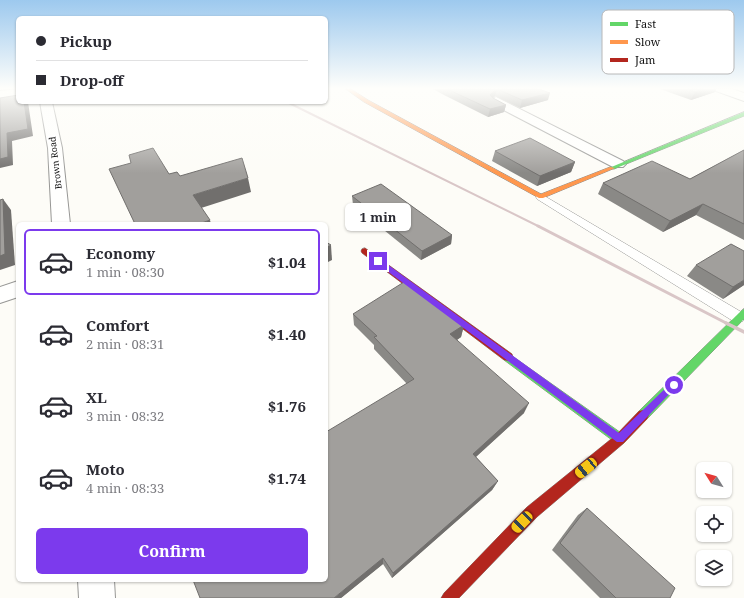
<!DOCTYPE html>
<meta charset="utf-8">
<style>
body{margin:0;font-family:"Noto Serif",serif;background:#f7f7f7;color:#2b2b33;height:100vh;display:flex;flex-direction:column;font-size:15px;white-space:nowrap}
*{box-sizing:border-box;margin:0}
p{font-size:13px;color:#7c7c81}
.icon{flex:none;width:22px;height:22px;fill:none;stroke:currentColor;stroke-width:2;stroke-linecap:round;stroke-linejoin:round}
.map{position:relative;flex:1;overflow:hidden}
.drawer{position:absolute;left:16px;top:222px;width:312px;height:360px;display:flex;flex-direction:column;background:#fff;border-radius:6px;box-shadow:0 1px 3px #0004}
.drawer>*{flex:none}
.banner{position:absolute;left:16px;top:16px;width:312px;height:88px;border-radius:6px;box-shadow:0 1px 3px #0004;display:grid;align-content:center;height:88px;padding:0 20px;background:#fff}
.needle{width:26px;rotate:307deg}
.controls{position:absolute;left:696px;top:462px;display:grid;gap:8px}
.controls a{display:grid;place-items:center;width:36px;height:36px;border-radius:6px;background:#fff;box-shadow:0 1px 3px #0004;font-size:20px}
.end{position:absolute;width:18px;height:18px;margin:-9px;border:5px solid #7c3aed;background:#fff;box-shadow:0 0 0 2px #fff}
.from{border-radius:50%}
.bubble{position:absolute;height:28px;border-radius:6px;background:#fff;box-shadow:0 1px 3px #0004;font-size:13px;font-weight:700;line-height:28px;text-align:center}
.car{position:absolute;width:12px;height:24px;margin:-12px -6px;border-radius:5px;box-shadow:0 0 3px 1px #0007;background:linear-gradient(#f5c518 24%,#345 0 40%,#f5c518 0 76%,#345 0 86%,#f5c518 0)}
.banner b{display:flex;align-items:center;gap:14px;height:38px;font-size:15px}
.banner b+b{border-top:1px solid #e1e1e2}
.banner i{width:10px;height:10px;background:#2b2b33}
ul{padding:7px 0 0;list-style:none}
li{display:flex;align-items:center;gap:12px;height:66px;margin:0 8px 6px;padding:0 12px;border:2px solid transparent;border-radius:6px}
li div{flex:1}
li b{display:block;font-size:15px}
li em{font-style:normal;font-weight:700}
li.current{border-color:#7c3aed}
li>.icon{width:36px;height:36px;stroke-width:1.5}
.action{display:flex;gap:8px;margin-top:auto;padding:8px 20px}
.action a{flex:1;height:46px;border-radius:6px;background:#7c3aed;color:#fff;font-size:16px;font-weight:700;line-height:46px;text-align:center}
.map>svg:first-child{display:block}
</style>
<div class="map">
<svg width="744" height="598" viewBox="0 0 744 598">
<rect width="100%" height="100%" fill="#fdfcf7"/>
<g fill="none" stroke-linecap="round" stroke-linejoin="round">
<defs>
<polygon id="lane" points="541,194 743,313 743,321 738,322 733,321 537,199 536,197 537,195"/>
<g id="street">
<polygon points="18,89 18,96 0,99 0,91"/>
<polygon points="714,89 732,89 744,93 744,101 716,91"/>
<polygon points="496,97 623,161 626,164 623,167 613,167 492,104 490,101"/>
<polygon points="40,102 52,102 62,148 70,224 52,224 48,148"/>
<polygon points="18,281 18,297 0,303 0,287"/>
<polygon points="78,580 114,580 115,598 79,598"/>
</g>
<g id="fast">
<polygon points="744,112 744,116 614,169 609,168"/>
<polygon points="744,309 744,319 647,419 643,420 639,419 637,415 639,411 741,311"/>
<polygon points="508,353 624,435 626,439 624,443 620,445 616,443 504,360 503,357 504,354"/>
</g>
<polygon id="slow" points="346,89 351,89 368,100 541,194 610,167 615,168 543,198 539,198 364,102"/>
<g id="jam">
<polygon points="365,248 512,354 513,357 512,360 508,361 504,360 362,253 361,251 362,249"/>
<polygon points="643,410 647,411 649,415 647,419 624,443 537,517 459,598 441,598 444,593 527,507 616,435 639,411"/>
</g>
</defs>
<use href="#lane" stroke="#979795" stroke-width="1"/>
<use href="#street" stroke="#979795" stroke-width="2"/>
<use href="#fast" stroke="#8e8d8b" stroke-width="1"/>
<use href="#slow" stroke="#8e8d8b" stroke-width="1"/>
<use href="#jam" stroke="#8e8d8b" stroke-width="1"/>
<use href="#lane" fill="#fffffe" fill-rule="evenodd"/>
<use href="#street" fill="#fffffe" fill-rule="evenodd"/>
<use href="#fast" fill="#63d668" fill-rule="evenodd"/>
<use href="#slow" fill="#ff974d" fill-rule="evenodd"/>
<use href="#jam" fill="#b3261e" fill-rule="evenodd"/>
<polyline stroke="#d9c6c7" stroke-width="2" points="287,102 540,227"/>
<polyline stroke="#d9c6c7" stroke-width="3" points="538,226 728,324"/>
<polyline stroke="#d9c6c7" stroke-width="3.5" points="726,323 744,332"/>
</g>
<g fill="#8a8986">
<polygon points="433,89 539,89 548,100 520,108 495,96 493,98 506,105 504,112 488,117 444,95"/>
<polygon points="660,89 716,89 715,92 691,100"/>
<polygon points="744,150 744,240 696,215 663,232 598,194 603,183 690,179"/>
<polygon points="495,151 575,162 571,172 537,186 492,161"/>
<polygon points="352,196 452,235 451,244 421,260 353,205"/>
<polygon points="696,265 744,285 723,299 687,276"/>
<polygon points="353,314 464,325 461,337 457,340 524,413 476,457 498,481 492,490 392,578 383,564 341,598 407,384 374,349 374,345 354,325"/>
<polygon points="587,508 670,598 600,598 552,550 578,515"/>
</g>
<g fill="#716f6d">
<polygon points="497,89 495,96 489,102 490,95"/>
<polygon points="703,89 716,89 715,92 691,100 695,92"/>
<polygon points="550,93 548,100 520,108 522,100"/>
<polygon points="24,102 28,102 33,136 12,141 13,165 0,168 0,159 7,133"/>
<polygon points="506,105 504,112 488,117 490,109"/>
<polygon points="575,162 571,172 537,186 540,176"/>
<polygon points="248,178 251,192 198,209 193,195"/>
<polygon points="3,199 11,210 15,265 0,270 0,256"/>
<polygon points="703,204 696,215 663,232 670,221"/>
<polygon points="210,220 211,224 199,224"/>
<polygon points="452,235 451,244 421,260 422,251"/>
<polygon points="331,245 332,260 326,263 326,248"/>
<polygon points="744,280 744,285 723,299 733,287"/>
<polygon points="464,325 461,337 448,346 450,334"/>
<polygon points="529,403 524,413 469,463 473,454"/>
<polygon points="498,481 492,490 392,578 393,573"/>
<polygon points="383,558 383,564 341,598 334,598"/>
</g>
<g fill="#a19f9c" stroke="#716f6d">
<polygon points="447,89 496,89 490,95 493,98 506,105 490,109"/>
<polygon points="497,89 539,89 550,93 522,100"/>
<polygon points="688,89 703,89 695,92"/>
<polygon points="18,95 18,102 24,102 28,129 7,133 8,157 0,159 0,98"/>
<polygon points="530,138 575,162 540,176 495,151"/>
<polygon points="153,148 169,174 177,172 180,176 242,158 248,178 193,195 210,220 199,224 135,224 109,169 131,163 129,155"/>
<polygon points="744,150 744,224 703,204 670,221 603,183 652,161 690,179"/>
<polygon points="381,184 452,235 422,251 352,196"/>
<polygon points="3,199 5,254 0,256 0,200"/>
<polygon points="326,242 331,245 326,248"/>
<polygon points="731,244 744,251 744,280 733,287 696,265"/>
<polygon points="404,282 464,325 450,334 529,403 473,454 498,481 393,573 383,558 334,598 200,598 193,580 326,580 326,432 414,379 374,337 377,336 353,314"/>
<polygon points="587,508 675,588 670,598 616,598 560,543"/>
</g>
<linearGradient id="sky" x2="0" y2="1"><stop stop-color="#9dc9ee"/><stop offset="0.51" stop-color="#fefefb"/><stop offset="1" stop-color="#fefefb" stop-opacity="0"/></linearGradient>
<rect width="744" height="173" fill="url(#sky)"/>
<polygon fill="#7c3aed" points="375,259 380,259 619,433 671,383 674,382 678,385 623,442 617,442 375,262"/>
<g text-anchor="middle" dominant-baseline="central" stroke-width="4" stroke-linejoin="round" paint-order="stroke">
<g font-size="9" fill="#111" stroke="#fff">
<text transform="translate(55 163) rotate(-97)">Brown Road</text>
</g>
</g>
<rect x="602" y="10" width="132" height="64" rx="6" fill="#fff" stroke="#b8b8b8" stroke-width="1"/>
<rect x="610" y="22" width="18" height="4" fill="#63d668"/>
<rect x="610" y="40" width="18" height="4" fill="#ff974d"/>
<rect x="610" y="58" width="18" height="4" fill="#b3261e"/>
<g font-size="11" fill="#111">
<text x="635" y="28">Fast</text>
<text x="635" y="46">Slow</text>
<text x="635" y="64">Jam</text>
</g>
</svg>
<div class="controls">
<a><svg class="needle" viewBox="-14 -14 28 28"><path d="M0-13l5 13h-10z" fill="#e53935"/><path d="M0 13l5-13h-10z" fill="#7c7c81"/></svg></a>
<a><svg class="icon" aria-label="locate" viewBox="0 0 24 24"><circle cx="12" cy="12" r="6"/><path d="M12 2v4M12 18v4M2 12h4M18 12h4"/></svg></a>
<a><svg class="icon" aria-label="layers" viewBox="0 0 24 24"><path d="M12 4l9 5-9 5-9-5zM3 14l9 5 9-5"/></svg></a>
</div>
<i class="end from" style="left:674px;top:385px"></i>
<i class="end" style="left:378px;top:261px"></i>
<div class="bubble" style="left:345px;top:203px;width:66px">1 min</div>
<i class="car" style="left:586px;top:468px;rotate:231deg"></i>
<i class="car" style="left:522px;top:522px;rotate:224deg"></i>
<div class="banner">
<b><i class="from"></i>Pickup</b>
<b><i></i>Drop-off</b>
</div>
<section class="drawer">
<ul>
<li class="current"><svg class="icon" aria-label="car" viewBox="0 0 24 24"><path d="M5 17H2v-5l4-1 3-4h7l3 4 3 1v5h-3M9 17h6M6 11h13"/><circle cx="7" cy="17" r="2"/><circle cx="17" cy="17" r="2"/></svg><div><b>Economy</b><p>1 min · 08:30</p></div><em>$1.04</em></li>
<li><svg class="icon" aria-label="car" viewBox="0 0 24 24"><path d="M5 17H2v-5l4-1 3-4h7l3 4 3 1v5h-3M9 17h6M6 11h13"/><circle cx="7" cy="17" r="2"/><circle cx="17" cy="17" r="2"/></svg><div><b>Comfort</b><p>2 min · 08:31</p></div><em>$1.40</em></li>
<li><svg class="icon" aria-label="car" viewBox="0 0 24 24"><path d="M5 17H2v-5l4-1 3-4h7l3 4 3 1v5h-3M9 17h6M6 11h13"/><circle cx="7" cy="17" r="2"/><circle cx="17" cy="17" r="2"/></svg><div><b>XL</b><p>3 min · 08:32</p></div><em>$1.76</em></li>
<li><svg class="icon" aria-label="car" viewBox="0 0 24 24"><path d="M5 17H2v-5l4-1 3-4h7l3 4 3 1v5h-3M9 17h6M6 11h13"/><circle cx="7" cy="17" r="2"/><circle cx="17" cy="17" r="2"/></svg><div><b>Moto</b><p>4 min · 08:33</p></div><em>$1.74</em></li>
</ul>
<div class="action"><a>Confirm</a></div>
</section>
</div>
